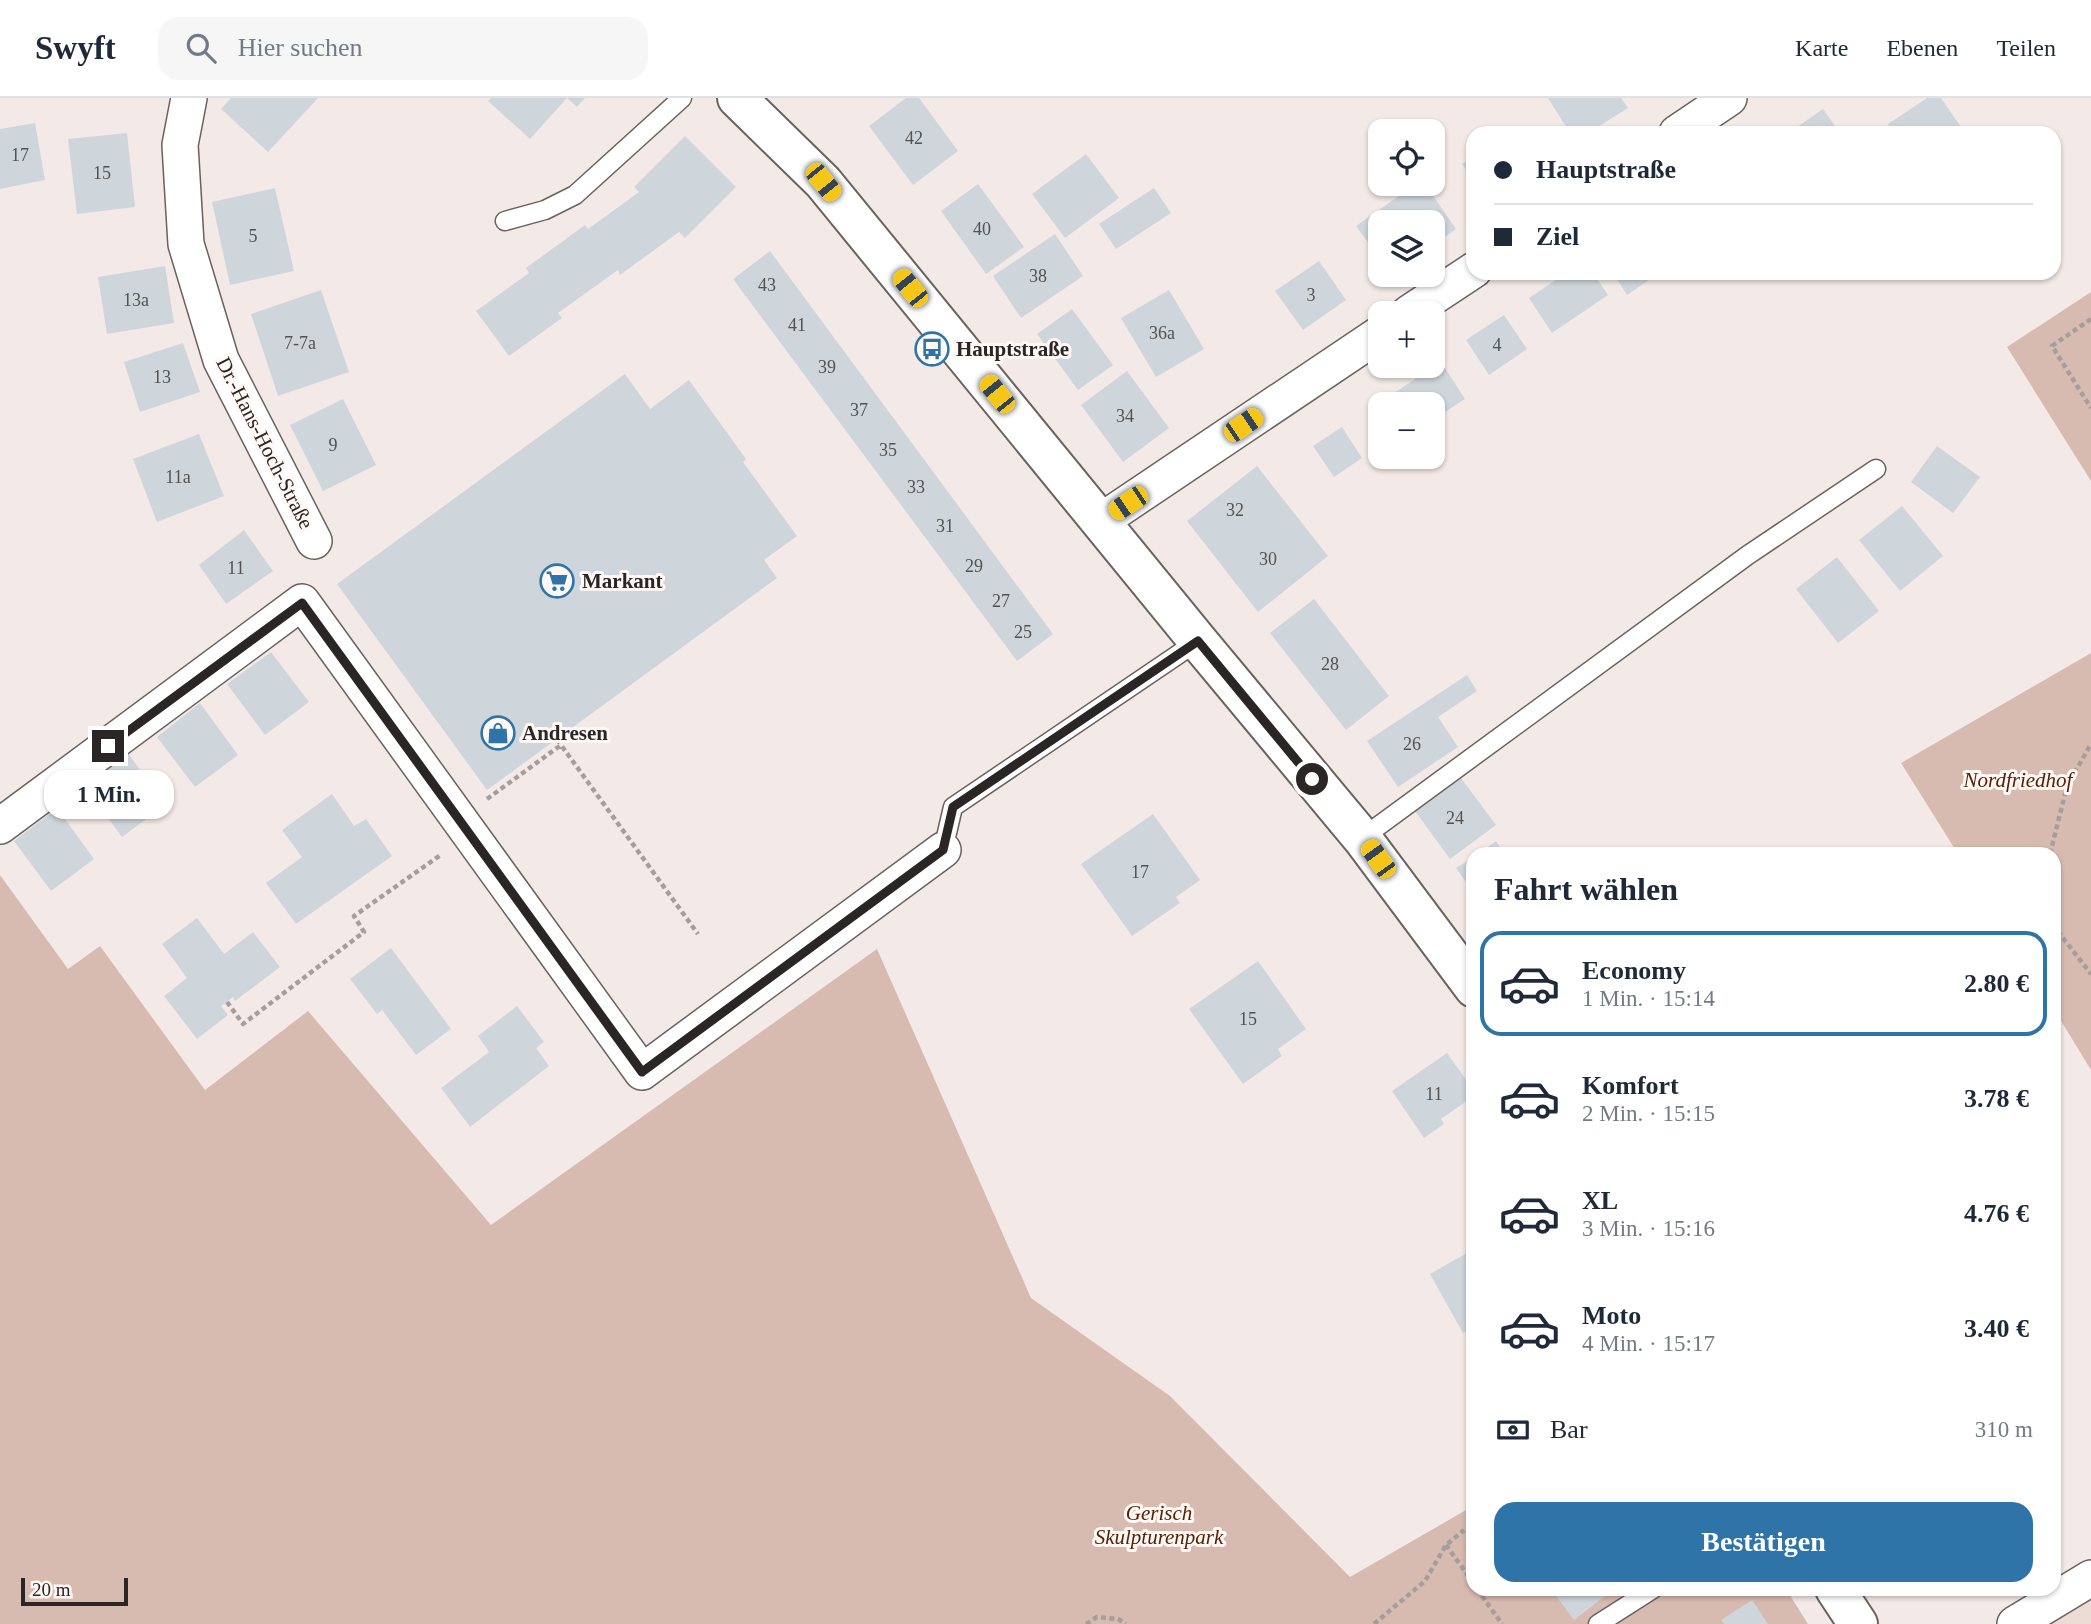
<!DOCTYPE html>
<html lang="de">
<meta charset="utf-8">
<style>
body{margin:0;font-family:"Times New Roman",serif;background:#f6f6f7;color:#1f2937;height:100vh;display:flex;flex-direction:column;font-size:26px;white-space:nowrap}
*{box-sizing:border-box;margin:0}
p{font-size:23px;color:#747a83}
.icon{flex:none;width:38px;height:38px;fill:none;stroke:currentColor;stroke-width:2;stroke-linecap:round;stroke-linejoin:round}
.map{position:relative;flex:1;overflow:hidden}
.side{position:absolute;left:1466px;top:749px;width:595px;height:749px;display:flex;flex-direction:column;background:#fff;border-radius:21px;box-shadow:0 2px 5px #0004}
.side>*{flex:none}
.guide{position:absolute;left:1466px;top:28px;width:595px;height:154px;border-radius:21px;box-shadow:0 2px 5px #0004;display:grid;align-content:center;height:154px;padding:0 28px;background:#fff}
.buttons{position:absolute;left:1368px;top:21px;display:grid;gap:14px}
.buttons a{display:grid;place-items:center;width:77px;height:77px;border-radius:14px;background:#fff;box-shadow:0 2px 5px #0004;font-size:35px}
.scale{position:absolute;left:21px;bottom:18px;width:107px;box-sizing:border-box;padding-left:7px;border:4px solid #292625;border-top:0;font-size:19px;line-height:24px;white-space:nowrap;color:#292625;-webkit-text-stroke:5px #fff8f5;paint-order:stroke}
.end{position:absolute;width:32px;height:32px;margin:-16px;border:9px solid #292625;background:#fff;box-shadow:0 0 0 4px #fff}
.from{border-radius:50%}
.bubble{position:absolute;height:49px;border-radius:21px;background:#fff;box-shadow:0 2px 5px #0004;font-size:23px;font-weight:700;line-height:49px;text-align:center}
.car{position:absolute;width:21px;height:42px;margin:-21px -10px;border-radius:9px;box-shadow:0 0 5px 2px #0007;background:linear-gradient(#f5c518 24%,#345 0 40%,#f5c518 0 76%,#345 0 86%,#f5c518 0)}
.guide b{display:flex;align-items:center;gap:24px;height:66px;font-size:26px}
.guide b+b{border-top:2px solid #e0e1e3}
.guide i{width:18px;height:18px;background:#1f2937}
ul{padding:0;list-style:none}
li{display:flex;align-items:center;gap:21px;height:105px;margin:0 14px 10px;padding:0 14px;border:4px solid transparent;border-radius:21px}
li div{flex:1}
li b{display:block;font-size:26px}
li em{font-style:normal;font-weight:700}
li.active{border-color:#2e74a9}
li>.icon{width:63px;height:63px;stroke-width:1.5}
h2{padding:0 28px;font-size:32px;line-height:84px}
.pay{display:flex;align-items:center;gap:18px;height:77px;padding:0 28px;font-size:26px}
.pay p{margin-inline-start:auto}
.action{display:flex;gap:14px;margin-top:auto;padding:14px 28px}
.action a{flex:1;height:80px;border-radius:21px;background:#2e74a9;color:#fff;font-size:28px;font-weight:700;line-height:80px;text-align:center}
header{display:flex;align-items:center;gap:42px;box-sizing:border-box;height:98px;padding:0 35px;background:#fff;border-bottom:2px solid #e0e1e3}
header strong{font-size:33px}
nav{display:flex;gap:38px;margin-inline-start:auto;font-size:24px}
.search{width:490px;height:63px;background:#f6f6f7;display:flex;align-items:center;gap:18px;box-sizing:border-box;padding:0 24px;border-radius:21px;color:#747a83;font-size:26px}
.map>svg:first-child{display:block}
</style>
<header>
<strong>Swyft</strong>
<div class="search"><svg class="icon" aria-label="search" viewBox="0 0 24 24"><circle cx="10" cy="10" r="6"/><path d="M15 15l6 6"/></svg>Hier suchen</div>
<nav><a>Karte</a><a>Ebenen</a><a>Teilen</a></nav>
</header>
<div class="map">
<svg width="2091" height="1526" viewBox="0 0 2091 1526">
<rect width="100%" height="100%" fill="#f3eae7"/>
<polygon fill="#ecdcd5" points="2091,1496 2091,1526 2044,1526"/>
<g fill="#d8bbb0">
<polygon points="2091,194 2091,383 2007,249"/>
<polygon points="2091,555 2091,972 2055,913 2054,756 1958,756 1901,665"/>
<polygon points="0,777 68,871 100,848 205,992 308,913 491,1127 877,851 1031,1200 1170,1298 1350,1479 1473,1408 1474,1491 1786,1491 1808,1526 0,1526"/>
</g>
<g fill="#cfd6db">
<polygon points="231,0 318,0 268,54 221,11"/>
<polygon points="491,0 585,0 577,9 567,0 530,41 488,3"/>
<polygon points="906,0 919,0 958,53 913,87 869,28"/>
<polygon points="1548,0 1621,0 1628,10 1588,35 1570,35"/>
<polygon points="1927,0 1941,0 1965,35 1894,35 1888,26"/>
<polygon points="1823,11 1840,35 1788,35"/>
<polygon points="35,25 45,82 0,91 0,31"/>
<polygon points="127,35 135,109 77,116 68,41"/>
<polygon points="685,38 736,89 685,140 679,134 620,177 618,172 558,215 562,220 509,258 476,213 529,175 526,170 585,127 588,131 639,94 634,89"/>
<polygon points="1086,56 1119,100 1065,140 1032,96"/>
<polygon points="1474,58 1474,83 1462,66"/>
<polygon points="978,86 1024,149 986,176 941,113"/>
<polygon points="1416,86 1425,86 1456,131 1433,147 1433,124 1381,124 1381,162 1356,128"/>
<polygon points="275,90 294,173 230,187 212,104"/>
<polygon points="1154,90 1171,115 1116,151 1099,126"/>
<polygon points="1055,136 1083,178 1021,220 993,178"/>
<polygon points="770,153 1053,536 1017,563 733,181"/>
<polygon points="1319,163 1346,202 1303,232 1275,193"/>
<polygon points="165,168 174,225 107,236 98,179"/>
<polygon points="1566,175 1593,175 1608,197 1552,235 1529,200"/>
<polygon points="1613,175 1659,175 1627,197"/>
<polygon points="321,192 349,274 278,298 251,216"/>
<polygon points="1169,192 1204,251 1156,279 1121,220"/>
<polygon points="1072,211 1113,267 1078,292 1037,236"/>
<polygon points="1504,217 1527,251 1489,277 1466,242"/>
<polygon points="183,245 200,294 140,314 124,264"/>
<polygon points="1441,264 1465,301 1433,322 1433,306 1402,306 1394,295"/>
<polygon points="1127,273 1169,330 1123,364 1081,307"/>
<polygon points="625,276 650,311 689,282 746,361 743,364 797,438 764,462 777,480 487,692 337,486"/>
<polygon points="343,301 376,367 323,393 290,327"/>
<polygon points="1342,329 1362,360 1334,379 1313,348"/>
<polygon points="199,336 224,398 157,424 133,361"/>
<polygon points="1937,348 1980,379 1953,415 1911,384"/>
<polygon points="1257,368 1328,458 1258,514 1187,423"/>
<polygon points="1902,408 1943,458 1900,493 1859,442"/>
<polygon points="244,432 273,473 226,506 199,467"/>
<polygon points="1837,459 1879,513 1838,545 1796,491"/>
<polygon points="1314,501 1389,598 1346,632 1270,535"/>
<polygon points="271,554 309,604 265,637 227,586"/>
<polygon points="1467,577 1477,593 1438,619 1458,649 1398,689 1367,643"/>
<polygon points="200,605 238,657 195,689 157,639"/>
<polygon points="128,655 165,707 122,739 85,689"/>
<polygon points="1461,680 1496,727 1450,761 1415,713"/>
<polygon points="332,696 354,728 366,721 392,758 296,826 266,785 302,759 282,732"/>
<polygon points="57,710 94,761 51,793 14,743"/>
<polygon points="1153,716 1200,782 1176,799 1180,805 1132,838 1081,766"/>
<polygon points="1496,743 1505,756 1477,756"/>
<polygon points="1474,759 1474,796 1456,770"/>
<polygon points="197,820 224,856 253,834 280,869 235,903 233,899 221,908 228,917 197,941 164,898 187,880 162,846"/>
<polygon points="391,850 451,931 416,957 382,912 377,916 350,881"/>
<polygon points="1258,863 1306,931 1278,951 1282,958 1243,986 1189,911"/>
<polygon points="517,908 544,944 536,950 549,968 470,1029 441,990 489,954 478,938"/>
<polygon points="1447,955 1474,993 1474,998 1441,1021 1444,1026 1424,1040 1392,993"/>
<polygon points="1474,1151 1474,1229 1463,1235 1430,1176"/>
<polygon points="1551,1491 1614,1491 1574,1522"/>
<polygon points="1752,1502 1768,1526 1724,1526 1721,1522"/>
</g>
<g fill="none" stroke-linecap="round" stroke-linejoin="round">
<defs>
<g id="lane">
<polyline points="505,123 545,112 575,97 682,0"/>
<polyline points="1362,740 1748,457 1876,371"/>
<polyline points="943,752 953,709 1198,543"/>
<polyline points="1598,1526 1653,1491"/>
</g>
<g id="street">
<polyline points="189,0 180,47 186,146 221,262 314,443"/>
<polyline points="1677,35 1729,0"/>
<polyline points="1409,215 1474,172"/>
<polyline points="1101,423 1381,235"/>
<polyline points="0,728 302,504 642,974 943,752"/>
<polyline points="2015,1526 2091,1480"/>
</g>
<g id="secondary">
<polyline points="737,0 823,84 1198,543 1362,740 1474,890"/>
<polyline points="1835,1491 1858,1526"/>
</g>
</defs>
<use href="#lane" stroke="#69625f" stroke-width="21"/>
<use href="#street" stroke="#69625f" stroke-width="38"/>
<use href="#secondary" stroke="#69625f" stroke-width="42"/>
<g stroke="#a59e9c" stroke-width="4.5" stroke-dasharray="5 3.5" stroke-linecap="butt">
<polyline points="2091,221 2052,248 2091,310"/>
<polyline points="557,641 561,647"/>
<polyline points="487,701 561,647 698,836"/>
<polyline points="2050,756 2067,688 2091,646"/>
<polyline points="2054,817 2056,831 2091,876"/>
<polyline points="227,904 243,926 364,834 354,818 442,756"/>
<polyline points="1446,1447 1474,1486"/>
<polyline points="1477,1491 1502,1526"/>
<polyline points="1086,1526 1097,1519 1118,1521 1126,1526"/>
<polyline points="1374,1526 1425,1483 1446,1447 1464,1432"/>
</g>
<use href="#lane" stroke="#fff" stroke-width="18"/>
<use href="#street" stroke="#fff" stroke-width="35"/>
<use href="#secondary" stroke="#fff" stroke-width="38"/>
</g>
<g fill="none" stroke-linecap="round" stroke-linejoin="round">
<polyline stroke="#292625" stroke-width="9" points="108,648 302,505 642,974 943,752 953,709 1198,543 1312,681"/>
</g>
<defs>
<symbol id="bus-ring" viewBox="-11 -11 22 22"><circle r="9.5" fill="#fff8f5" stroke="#2e74a9" stroke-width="1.5"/><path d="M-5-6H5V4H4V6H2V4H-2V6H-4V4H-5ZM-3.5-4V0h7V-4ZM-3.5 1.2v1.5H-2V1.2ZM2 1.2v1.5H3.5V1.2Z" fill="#2e74a9"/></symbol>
<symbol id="supermarket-ring" viewBox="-11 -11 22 22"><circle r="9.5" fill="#fff8f5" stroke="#2e74a9" stroke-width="1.5"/><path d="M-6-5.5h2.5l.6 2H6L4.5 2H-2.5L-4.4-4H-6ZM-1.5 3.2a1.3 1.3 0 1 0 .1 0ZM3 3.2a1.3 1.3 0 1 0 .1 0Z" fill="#2e74a9"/></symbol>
<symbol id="shop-ring" viewBox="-11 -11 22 22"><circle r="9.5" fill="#fff8f5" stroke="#2e74a9" stroke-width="1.5"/><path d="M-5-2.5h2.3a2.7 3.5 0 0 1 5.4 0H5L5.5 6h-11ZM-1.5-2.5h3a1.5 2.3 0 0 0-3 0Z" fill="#2e74a9"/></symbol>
</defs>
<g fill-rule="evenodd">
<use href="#bus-ring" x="913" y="232" width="38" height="38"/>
<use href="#supermarket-ring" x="538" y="464" width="38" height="38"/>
<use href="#shop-ring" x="479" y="616" width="38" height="38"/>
</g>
<g text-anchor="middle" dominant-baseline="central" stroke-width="6" stroke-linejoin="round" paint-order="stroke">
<g font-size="18" fill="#525252">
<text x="914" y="40">42</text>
<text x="20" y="57">17</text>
<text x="102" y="75">15</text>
<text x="982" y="131">40</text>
<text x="253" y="138">5</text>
<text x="1038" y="178">38</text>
<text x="767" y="187">43</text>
<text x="1311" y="197">3</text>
<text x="136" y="202">13a</text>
<text x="797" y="227">41</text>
<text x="1162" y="235">36a</text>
<text x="300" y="245">7-7a</text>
<text x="1497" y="247">4</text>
<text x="827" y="269">39</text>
<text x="162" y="279">13</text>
<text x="859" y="312">37</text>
<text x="1125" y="318">34</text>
<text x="333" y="347">9</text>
<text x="888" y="352">35</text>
<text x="178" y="379">11a</text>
<text x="916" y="389">33</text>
<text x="1235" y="412">32</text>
<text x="945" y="428">31</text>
<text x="1268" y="461">30</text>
<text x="974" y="468">29</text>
<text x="236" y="470">11</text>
<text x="1001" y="503">27</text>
<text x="1023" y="534">25</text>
<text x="1330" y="566">28</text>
<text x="1412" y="646">26</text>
<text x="1455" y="720">24</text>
<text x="1140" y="774">17</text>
<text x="1248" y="921">15</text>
<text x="1434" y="996">11</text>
</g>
<g font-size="21" font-weight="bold" fill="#292625" stroke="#fff8f5" text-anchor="start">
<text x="956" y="251">Hauptstraße</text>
<text x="582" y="483">Markant</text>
<text x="522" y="635">Andresen</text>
</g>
<g font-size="21" fill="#292625" stroke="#fff8f5">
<text transform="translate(265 345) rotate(63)">Dr.-Hans-Hoch-Straße</text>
</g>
<g font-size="21" font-style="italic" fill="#552007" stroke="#fff8f5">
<text x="2018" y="682">Nordfriedhof</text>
<text x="1159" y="1415">Gerisch<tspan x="1159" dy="24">Skulpturenpark</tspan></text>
</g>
</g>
</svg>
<div class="buttons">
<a><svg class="icon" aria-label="locate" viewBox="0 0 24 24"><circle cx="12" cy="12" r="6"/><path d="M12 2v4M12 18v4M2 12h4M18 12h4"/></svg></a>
<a><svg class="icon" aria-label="layers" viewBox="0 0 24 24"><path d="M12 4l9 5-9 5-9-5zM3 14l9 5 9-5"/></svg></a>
<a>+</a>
<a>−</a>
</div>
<div class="scale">20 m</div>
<i class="end from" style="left:1312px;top:681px"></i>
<i class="end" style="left:108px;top:648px"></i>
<div class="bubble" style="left:44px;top:672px;width:130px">1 Min.</div>
<i class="car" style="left:823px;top:84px;rotate:141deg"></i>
<i class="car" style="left:910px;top:190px;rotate:321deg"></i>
<i class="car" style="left:997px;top:296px;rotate:321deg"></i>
<i class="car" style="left:1243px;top:327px;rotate:56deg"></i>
<i class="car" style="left:1128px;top:405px;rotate:236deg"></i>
<i class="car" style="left:1378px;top:761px;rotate:324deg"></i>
<div class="guide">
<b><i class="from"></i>Hauptstraße</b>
<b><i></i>Ziel</b>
</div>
<section class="side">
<h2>Fahrt wählen</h2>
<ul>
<li class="active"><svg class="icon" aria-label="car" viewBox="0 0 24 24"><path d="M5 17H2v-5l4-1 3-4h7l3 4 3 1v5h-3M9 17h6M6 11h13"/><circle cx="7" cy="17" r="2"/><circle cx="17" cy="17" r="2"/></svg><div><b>Economy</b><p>1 Min. · 15:14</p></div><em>2.80 €</em></li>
<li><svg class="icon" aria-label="car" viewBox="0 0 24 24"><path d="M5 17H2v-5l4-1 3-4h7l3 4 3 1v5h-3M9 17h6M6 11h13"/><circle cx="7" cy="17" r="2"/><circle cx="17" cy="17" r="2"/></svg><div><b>Komfort</b><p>2 Min. · 15:15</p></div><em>3.78 €</em></li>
<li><svg class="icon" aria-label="car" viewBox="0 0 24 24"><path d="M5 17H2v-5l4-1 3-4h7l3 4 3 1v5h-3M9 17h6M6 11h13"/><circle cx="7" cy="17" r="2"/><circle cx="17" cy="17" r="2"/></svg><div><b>XL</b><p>3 Min. · 15:16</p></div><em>4.76 €</em></li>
<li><svg class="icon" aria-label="car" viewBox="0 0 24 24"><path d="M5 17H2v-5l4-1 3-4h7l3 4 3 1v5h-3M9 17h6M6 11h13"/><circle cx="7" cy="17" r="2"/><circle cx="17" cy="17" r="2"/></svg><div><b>Moto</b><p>4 Min. · 15:17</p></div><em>3.40 €</em></li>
</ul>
<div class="pay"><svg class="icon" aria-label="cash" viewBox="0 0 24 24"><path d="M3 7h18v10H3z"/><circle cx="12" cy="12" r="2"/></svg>Bar<p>310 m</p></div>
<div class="action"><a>Bestätigen</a></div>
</section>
</div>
